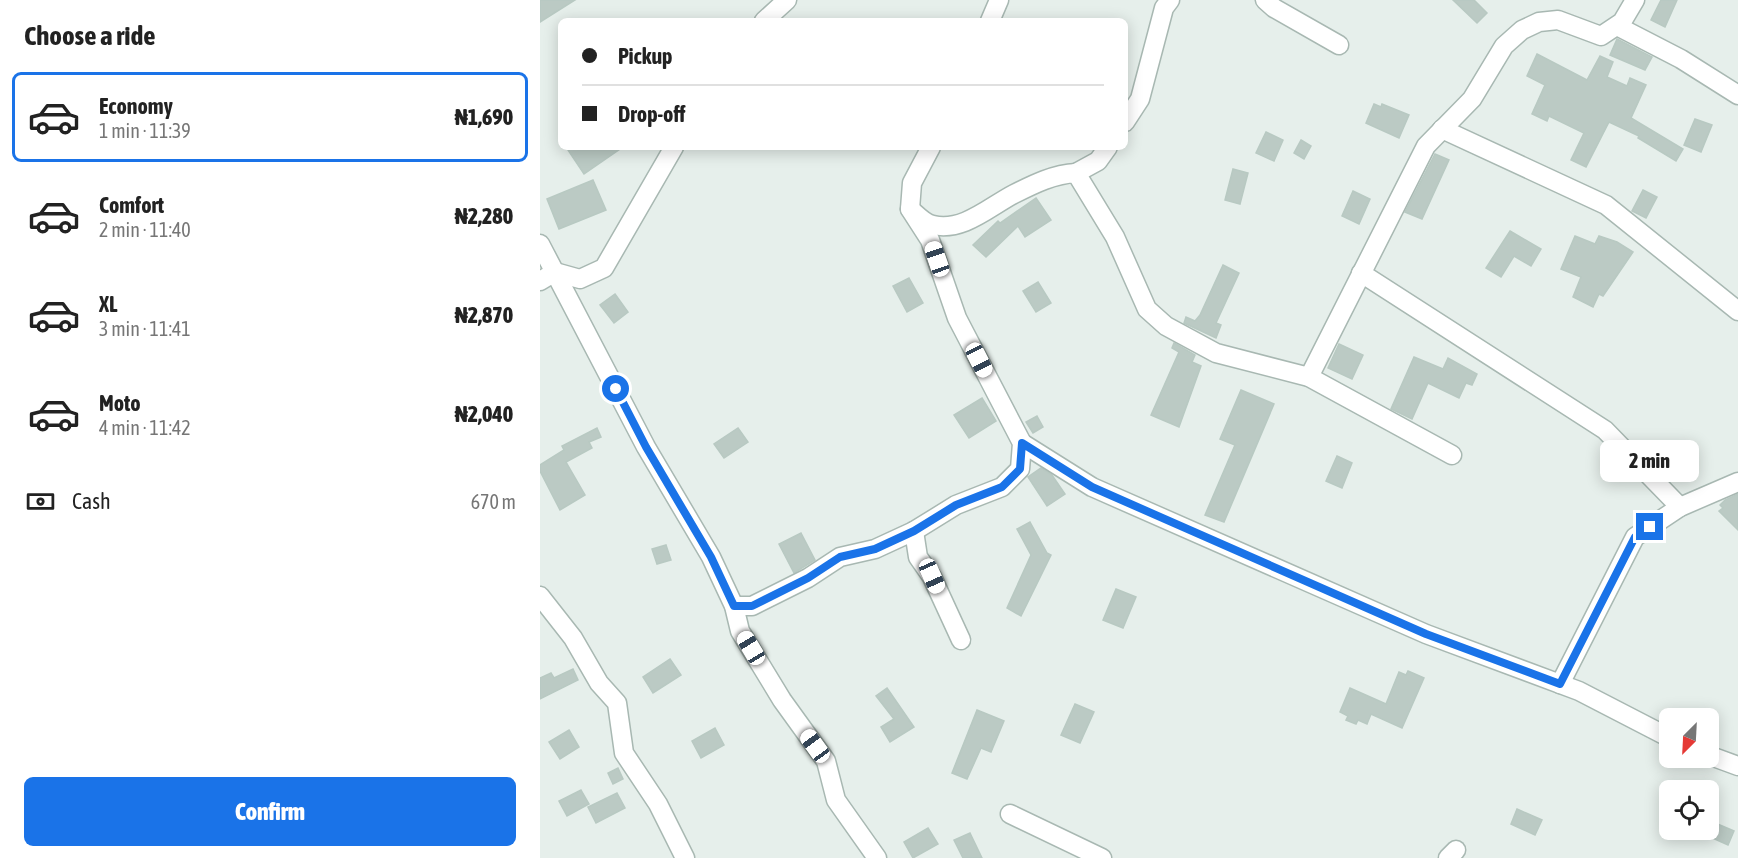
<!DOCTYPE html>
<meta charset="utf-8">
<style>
body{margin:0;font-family:"Asap Condensed",sans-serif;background:#f6f6f6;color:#222;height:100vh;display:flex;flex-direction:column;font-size:22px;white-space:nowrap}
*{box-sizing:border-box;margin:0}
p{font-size:20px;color:#767676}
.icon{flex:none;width:33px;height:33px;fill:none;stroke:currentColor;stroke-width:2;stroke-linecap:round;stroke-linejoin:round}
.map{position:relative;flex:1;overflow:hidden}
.panel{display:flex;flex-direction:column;background:#fff;width:540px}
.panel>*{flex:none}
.guide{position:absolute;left:18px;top:18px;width:570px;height:132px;border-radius:9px;box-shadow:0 3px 15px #0003;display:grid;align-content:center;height:132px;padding:0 24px;background:#fff}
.needle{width:39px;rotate:204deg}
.buttons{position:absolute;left:1119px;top:708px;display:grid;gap:12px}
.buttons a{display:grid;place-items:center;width:60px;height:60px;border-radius:9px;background:#fff;box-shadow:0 3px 15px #0003;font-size:30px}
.end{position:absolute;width:27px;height:27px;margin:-14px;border:8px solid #1a73e8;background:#fff;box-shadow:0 0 0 3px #fff}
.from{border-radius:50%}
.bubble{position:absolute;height:42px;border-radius:9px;background:#fff;box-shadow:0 3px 15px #0003;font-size:20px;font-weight:800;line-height:42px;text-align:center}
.car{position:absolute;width:18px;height:36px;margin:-18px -9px;border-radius:8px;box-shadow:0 0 4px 2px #0007;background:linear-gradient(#fff 24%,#345 0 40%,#fff 0 76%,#345 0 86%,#fff 0)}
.guide b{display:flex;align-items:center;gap:21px;height:57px;font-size:22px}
.guide b+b{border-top:2px solid #e0e0e0}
.guide i{width:15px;height:15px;background:#222}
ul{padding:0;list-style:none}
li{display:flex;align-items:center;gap:18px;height:90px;margin:0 12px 9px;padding:0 12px;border:3px solid transparent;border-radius:9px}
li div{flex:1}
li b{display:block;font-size:22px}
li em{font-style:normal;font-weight:800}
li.selected{border-color:#1a73e8}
li>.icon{width:54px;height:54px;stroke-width:1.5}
h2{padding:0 24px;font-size:27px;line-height:72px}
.pay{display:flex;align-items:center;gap:15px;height:66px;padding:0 24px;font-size:22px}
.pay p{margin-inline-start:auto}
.button{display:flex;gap:12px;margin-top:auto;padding:12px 24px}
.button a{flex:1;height:69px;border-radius:9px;background:#1a73e8;color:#fff;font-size:24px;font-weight:800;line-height:69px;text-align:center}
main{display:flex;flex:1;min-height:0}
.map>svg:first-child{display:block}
</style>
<main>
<section class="panel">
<h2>Choose a ride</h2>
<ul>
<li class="selected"><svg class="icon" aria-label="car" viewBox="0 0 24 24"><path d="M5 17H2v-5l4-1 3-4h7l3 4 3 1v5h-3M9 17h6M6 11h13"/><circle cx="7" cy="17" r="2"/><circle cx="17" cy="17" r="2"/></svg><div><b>Economy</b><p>1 min · 11:39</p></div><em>₦1,690</em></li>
<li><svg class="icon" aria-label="car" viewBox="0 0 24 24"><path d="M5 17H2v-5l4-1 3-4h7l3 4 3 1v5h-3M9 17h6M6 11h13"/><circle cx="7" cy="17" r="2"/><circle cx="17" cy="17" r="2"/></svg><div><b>Comfort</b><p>2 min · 11:40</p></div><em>₦2,280</em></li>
<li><svg class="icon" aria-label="car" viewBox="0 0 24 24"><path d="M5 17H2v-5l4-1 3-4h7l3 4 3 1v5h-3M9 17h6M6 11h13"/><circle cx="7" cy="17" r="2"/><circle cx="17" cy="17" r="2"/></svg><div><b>XL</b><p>3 min · 11:41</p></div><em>₦2,870</em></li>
<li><svg class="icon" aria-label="car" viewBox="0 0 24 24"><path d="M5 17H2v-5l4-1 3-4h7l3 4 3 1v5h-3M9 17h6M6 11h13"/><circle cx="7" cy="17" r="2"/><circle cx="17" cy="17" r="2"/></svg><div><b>Moto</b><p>4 min · 11:42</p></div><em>₦2,040</em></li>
</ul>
<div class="pay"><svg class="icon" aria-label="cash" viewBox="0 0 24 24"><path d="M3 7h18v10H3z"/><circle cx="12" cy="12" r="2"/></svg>Cash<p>670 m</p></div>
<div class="button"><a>Confirm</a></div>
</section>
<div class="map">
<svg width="1198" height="858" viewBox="0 0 1198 858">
<rect width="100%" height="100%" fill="#e6efeb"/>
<g fill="#bbcac4" stroke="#b8c9c2" stroke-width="1.5">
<polygon points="0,0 35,0 0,22"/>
<polygon points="913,0 934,0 947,13 937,23"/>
<polygon points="1121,0 1137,0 1125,27 1111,20"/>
<polygon points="1077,39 1112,57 1105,70 1070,55"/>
<polygon points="997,54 1047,80 1060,56 1073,62 1067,77 1087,86 1090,78 1106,85 1091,118 1143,149 1136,161 1098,138 1099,136 1069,122 1046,167 1031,160 1044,133 1009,116 1007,121 992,114 1005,85 987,76"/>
<polygon points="834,104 841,107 842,104 869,115 859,138 826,123"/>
<polygon points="1155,119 1172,125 1161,152 1144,145"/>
<polygon points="726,132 743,140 734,161 716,153"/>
<polygon points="761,140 771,146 764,159 754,153"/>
<polygon points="26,147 83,147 44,174"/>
<polygon points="895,154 909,160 882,219 865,212"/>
<polygon points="693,169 708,173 700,204 685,200"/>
<polygon points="53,180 66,210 19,229 7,199"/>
<polygon points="1103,190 1117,197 1106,218 1092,211"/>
<polygon points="813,191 830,199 819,224 802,216"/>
<polygon points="496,198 511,220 485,237 478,226 446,257 433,245 458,221 460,223"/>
<polygon points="970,231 1001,249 991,266 974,256 961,277 946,268"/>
<polygon points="1035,236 1055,244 1059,236 1077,242 1093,252 1063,296 1059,294 1053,307 1033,297 1041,277 1021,269"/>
<polygon points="683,265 699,273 676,323 681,325 676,338 644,323 646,317 655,321 660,315"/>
<polygon points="369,278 383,303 367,312 353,286"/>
<polygon points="498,282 511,303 496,312 483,291"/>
<polygon points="75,294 88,312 74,323 60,305"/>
<polygon points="634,343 655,355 652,362 661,366 639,427 611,415 639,352 632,348"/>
<polygon points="799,344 823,355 812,379 788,368"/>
<polygon points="874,357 903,369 908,358 937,374 932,385 926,383 919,398 888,383 872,419 851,409"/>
<polygon points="701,390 734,404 684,522 665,515 695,445 680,439"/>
<polygon points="442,398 456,421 429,438 414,415"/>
<polygon points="497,416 503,427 493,433 486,422"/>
<polygon points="57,428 61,437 49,442 52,448 26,462 45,495 20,510 0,471 0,465 24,450 22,446"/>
<polygon points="198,428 208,442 184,458 174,444"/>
<polygon points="797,456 812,463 802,488 786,481"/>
<polygon points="501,468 512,475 525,494 507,506 488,477"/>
<polygon points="1198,494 1198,530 1179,511 1183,508 1180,505 1185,500"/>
<polygon points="490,522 507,553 511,555 481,616 467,608 491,555 477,529"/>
<polygon points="261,533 275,560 254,573 239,544"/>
<polygon points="126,545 131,560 117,564 112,549"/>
<polygon points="576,589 596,597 583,628 563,620"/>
<polygon points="130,659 141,675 113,693 103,677"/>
<polygon points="33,669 38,680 0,699 0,678 11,673 14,678"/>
<polygon points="868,671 884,678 862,728 831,714 827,724 818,720 816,724 806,720 808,716 800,712 810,688 846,704 859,672 866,675"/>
<polygon points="347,688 374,727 350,742 341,727 354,719 336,696"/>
<polygon points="535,704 554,712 540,743 521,735"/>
<polygon points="437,710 464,721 451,752 441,748 427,779 412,773"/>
<polygon points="175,728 184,745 161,758 152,741"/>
<polygon points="29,730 39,747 20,759 9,742"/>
<polygon points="78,768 83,779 73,784 68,773"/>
<polygon points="41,790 49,804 27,816 19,801"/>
<polygon points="77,793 85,808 56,823 48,807"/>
<polygon points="977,809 1002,820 995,835 971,824"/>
<polygon points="1168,820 1194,831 1188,845 1168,836"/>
<polygon points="388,828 398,844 373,858 364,842"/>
<polygon points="430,833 442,858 423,858 414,840"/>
</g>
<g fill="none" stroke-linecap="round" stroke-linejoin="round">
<defs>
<g id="minor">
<polyline points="725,0 734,8 799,45"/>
<polyline points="224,21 247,0"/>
<polyline points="450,21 459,0"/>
<polyline points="1077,26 1141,59 1198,95"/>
<polyline points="585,122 600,99 624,8 630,0"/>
<polyline points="902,129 1066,205 1198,311"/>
<polyline points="536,173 558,161 568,147"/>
<path d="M370 209C376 214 385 224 393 225 423 232 449 207 474 194 494 184 514 174 536 173L575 237 607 309 626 326 676 353 769 377 912 455"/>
<polyline points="0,244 106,447 171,557 194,606 200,631 242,700 286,761 296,800 337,858"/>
<polyline points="821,273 1065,430 1140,507"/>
<polyline points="0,281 15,272 40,279 64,268 134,147"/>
<polyline points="769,377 886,146 932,99 964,46 982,30 999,22 1018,20 1061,36 1082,22 1095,0"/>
<polyline points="482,443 552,487 886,634 1039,691 1130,738"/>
<polyline points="374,531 378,557 392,577 421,640"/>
<polyline points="0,596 33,638 59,683 77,703 84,753 118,804 145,858"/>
<polyline points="194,606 212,606 268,578 300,557 335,549 374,531 416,505 462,487 480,469 482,443 417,318 390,240 370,209 372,183 391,147"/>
<polyline points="1020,684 1095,537 1140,507 1198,482"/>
<polyline points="1168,755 1198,766"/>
<polyline points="470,814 562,858"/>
<polyline points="908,858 916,850"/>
</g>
</defs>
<use href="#minor" stroke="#a8b8b2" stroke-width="21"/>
<use href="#minor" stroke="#fff" stroke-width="18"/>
</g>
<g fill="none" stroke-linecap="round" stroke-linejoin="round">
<polyline stroke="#1a73e8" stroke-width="8" points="76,389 106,447 171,557 194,606 212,606 268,578 300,557 335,549 374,531 416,505 462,487 480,469 482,443 552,487 886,634 1020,684 1095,537 1110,527"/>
</g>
</svg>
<div class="buttons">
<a><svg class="needle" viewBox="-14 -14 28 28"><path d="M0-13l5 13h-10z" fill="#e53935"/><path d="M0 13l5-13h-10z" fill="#767676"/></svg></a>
<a><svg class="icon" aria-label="locate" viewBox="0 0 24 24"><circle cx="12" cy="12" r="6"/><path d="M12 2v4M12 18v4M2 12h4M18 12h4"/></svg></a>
</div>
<i class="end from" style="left:76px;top:389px"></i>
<i class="end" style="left:1110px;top:527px"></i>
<div class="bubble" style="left:1060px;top:440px;width:99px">2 min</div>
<i class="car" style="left:397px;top:259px;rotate:341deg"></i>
<i class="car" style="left:439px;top:360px;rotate:153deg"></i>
<i class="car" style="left:392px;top:576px;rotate:156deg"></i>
<i class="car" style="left:211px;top:648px;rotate:329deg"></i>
<i class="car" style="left:275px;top:746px;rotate:324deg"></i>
<div class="guide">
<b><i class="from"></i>Pickup</b>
<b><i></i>Drop-off</b>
</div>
</div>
</main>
